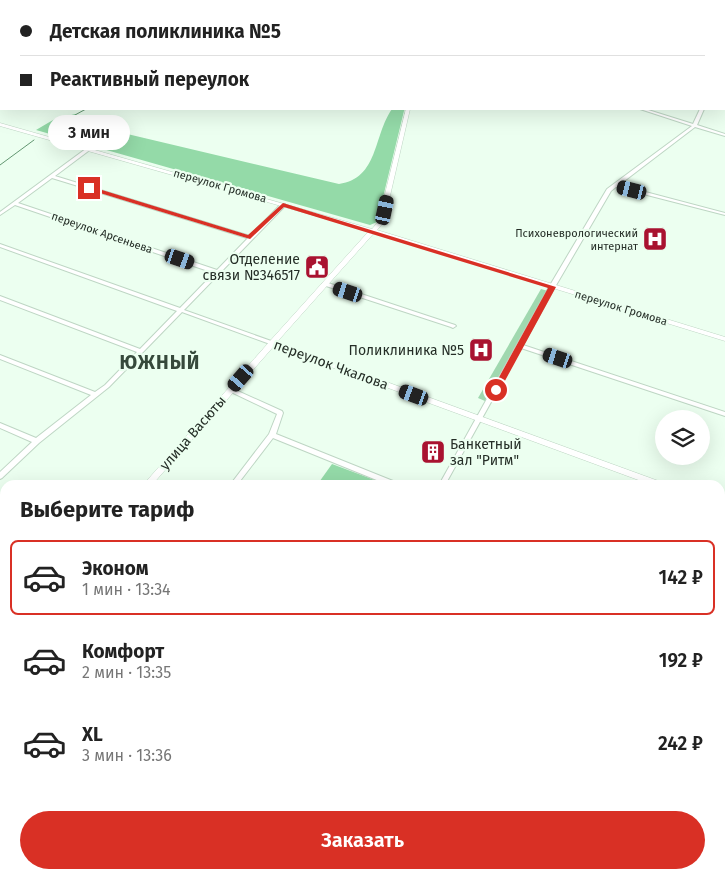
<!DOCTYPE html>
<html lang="ru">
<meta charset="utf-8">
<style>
body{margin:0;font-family:"Fira Sans",sans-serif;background:#f6f6f6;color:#222;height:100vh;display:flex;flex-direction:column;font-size:19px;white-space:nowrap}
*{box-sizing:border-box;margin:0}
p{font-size:16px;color:#767676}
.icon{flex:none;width:28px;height:28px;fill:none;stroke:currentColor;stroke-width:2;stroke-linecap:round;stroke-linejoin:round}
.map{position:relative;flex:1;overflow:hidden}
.panel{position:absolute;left:0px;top:480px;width:725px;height:399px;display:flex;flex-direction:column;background:#fff;border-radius:15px 15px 0 0;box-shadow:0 5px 20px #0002}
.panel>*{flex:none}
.hud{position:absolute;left:0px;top:0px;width:725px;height:110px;box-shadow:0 5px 20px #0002;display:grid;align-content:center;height:110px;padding:0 20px;background:#fff}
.fabs{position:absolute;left:655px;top:410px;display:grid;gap:10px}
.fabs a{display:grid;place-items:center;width:55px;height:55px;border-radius:50%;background:#fff;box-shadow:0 5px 20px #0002;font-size:25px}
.end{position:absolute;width:22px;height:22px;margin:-11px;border:6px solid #d93025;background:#fff;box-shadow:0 0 0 2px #fff}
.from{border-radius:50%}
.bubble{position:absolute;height:35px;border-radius:18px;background:#fff;box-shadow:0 5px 20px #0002;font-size:16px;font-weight:600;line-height:35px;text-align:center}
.car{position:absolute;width:15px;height:30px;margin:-15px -8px;border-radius:6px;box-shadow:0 0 4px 1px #0007;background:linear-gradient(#222 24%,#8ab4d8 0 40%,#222 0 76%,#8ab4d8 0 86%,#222 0)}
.hud b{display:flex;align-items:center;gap:18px;height:48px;font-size:19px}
.hud b+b{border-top:1px solid #e0e0e0}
.hud i{width:12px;height:12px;background:#222}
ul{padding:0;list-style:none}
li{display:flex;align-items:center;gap:15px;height:75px;margin:0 10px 8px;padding:0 10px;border:2px solid transparent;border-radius:8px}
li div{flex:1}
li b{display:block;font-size:19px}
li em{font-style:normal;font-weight:600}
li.current{border-color:#d93025}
li>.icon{width:45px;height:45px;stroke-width:1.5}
h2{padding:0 20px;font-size:22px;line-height:60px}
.cta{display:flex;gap:10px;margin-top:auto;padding:10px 20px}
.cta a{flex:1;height:58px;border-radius:30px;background:#d93025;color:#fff;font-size:20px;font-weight:600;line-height:58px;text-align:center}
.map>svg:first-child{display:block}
</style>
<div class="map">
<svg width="725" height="878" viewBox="0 0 725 878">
<rect width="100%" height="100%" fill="#ecfff0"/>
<polygon fill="#a0d8af" points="541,289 548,291 485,401 478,398"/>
<g fill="#94daa8">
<path d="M392 109H405L404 111 377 222 370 225 36 130 53 120 75 114 102 128 339 184C379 178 373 136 392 109Z"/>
<polygon points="332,464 388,485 317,485"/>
</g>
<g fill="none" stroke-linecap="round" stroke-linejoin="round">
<g stroke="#639772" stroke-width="1">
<polyline points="75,115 86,109"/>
<polyline points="0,165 34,140"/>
</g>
<defs>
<g id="minor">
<rect x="724" y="6" width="1" height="2"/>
<rect x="724" y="36" width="1" height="4"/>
<polygon points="640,109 645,109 693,124 700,109 704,109 697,125 725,134 725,136 695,127 619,185 725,213 725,215 616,187 611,191 555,287 523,345 725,412 725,416 521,348 445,485 439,485 549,287 607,189 692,126"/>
<path d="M87 148 91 149 55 176 250 236 281 204H285V206L184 310 274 342 275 343 274 344H270L182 312 109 387 39 443 2 478 0 479V472L32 442 0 428V423L36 438 91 395 0 359V355L95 392 105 385 137 352 0 300V296L140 349 177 311 0 247V244L180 308 214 273 15 205 0 215V212ZM52 178 247 238H248L217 270 18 203Z"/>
<polygon points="325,282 455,325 456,326 453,328 451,327 323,285 322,284"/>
<polygon points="231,388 282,411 283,413 276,434 398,483 399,485 389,485 273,438 237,485 230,485 269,434 277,414 229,391 228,390 229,389"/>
<polygon points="720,611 725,613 725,619 720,617"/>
<polygon points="0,726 5,728 5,736 0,734"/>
<polygon points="216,874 226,874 224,878 214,878"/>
</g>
<g id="tertiary">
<polygon points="469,0 475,0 476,1 471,1"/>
<polygon points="406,109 410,109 384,222 377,230 725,337 725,341 374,233 277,342 664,483 665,485 652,485 274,346 152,485 143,485 270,341 369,231 0,126 0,123 372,229 378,222"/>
<polygon points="720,503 725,505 725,511 720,509"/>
<polygon points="5,644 5,654 0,657 0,647"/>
</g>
</defs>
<use href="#minor" stroke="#bed6c4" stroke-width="2"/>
<use href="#tertiary" stroke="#bed6c4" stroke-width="1"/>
<use href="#minor" fill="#fff" fill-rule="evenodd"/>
<use href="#tertiary" fill="#fff" fill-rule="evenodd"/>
</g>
<polygon fill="#d93025" points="89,186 248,235 283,203 556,287 500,390 496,393 492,390 548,288 284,207 250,239 87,189"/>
<defs>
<symbol id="hospital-square" viewBox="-11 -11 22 22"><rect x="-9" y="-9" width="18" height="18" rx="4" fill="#a91230" stroke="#ecfff0"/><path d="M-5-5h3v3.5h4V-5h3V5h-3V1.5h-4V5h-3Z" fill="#fff"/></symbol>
<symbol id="civic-square" viewBox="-11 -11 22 22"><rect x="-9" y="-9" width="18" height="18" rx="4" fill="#a91230" stroke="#ecfff0"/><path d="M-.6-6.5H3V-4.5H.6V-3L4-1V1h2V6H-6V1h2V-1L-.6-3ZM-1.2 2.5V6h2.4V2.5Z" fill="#fff"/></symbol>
<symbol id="building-square" viewBox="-11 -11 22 22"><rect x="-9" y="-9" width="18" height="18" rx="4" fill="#a91230" stroke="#ecfff0"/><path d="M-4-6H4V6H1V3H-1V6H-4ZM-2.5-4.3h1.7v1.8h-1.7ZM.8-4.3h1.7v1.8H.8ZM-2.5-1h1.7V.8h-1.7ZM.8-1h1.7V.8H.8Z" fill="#fff"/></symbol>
</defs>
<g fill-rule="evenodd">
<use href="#hospital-square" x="641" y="225" width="28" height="28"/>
<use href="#civic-square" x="303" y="253" width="28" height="28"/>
<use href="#hospital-square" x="467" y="336" width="28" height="28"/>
<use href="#building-square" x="419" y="438" width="28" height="28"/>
</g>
<g text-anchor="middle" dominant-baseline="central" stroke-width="4.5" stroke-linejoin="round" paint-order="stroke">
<g font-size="11" fill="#252e27" stroke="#ecfff0">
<text transform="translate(220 186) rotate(16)">переулок Громова</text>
<text transform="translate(102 233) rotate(19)">переулок Арсеньева</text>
<text transform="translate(621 308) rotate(17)">переулок Громова</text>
</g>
<g font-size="11" fill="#252e27" stroke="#ecfff0" text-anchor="end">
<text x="638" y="233">Психоневрологический<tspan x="638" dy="13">интернат</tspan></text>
</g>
<g font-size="14" fill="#252e27" stroke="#ecfff0" text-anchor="end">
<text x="300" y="259">Отделение<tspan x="300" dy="16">связи №346517</tspan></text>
<text x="464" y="350">Поликлиника №5</text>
<text x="450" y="444" text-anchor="start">Банкетный<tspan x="450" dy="16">зал "Ритм"</tspan></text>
</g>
<g font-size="14" fill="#252e27" stroke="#ecfff0">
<text transform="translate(331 365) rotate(20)">переулок Чкалова</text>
<text transform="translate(193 433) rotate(-49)">улица Васюты</text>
</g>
<g font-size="19" font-weight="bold" letter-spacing="1" fill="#36493b" stroke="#ecfff0">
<text x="160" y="362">ЮЖНЫЙ</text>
</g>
</g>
</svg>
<div class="fabs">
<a><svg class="icon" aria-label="layers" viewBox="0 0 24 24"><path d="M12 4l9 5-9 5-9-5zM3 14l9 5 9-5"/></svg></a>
</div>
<i class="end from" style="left:496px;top:390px"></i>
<i class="end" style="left:89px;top:188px"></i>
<div class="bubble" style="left:48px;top:115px;width:82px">3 мин</div>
<i class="car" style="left:632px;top:190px;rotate:284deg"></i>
<i class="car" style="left:385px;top:210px;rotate:12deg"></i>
<i class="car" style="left:180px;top:259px;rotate:109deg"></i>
<i class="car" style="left:348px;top:292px;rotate:288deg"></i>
<i class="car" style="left:558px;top:358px;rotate:288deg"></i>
<i class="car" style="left:241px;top:378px;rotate:221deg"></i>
<i class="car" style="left:414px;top:395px;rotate:290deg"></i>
<div class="hud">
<b><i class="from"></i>Детская поликлиника №5</b>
<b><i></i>Реактивный переулок</b>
</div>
<section class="panel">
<h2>Выберите тариф</h2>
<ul>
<li class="current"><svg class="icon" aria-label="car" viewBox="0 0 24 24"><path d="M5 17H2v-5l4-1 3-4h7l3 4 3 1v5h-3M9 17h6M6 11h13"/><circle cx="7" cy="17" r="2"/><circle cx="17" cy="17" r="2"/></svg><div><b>Эконом</b><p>1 мин · 13:34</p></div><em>142 ₽</em></li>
<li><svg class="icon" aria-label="car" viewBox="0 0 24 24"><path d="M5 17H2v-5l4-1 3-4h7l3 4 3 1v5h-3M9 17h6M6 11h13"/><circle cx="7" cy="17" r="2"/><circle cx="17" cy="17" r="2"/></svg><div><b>Комфорт</b><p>2 мин · 13:35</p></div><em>192 ₽</em></li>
<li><svg class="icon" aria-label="car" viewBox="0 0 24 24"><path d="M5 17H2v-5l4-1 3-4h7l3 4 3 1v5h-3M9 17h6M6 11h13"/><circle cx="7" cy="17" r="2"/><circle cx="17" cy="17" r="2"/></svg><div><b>XL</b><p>3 мин · 13:36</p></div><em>242 ₽</em></li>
</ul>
<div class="cta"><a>Заказать</a></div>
</section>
</div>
